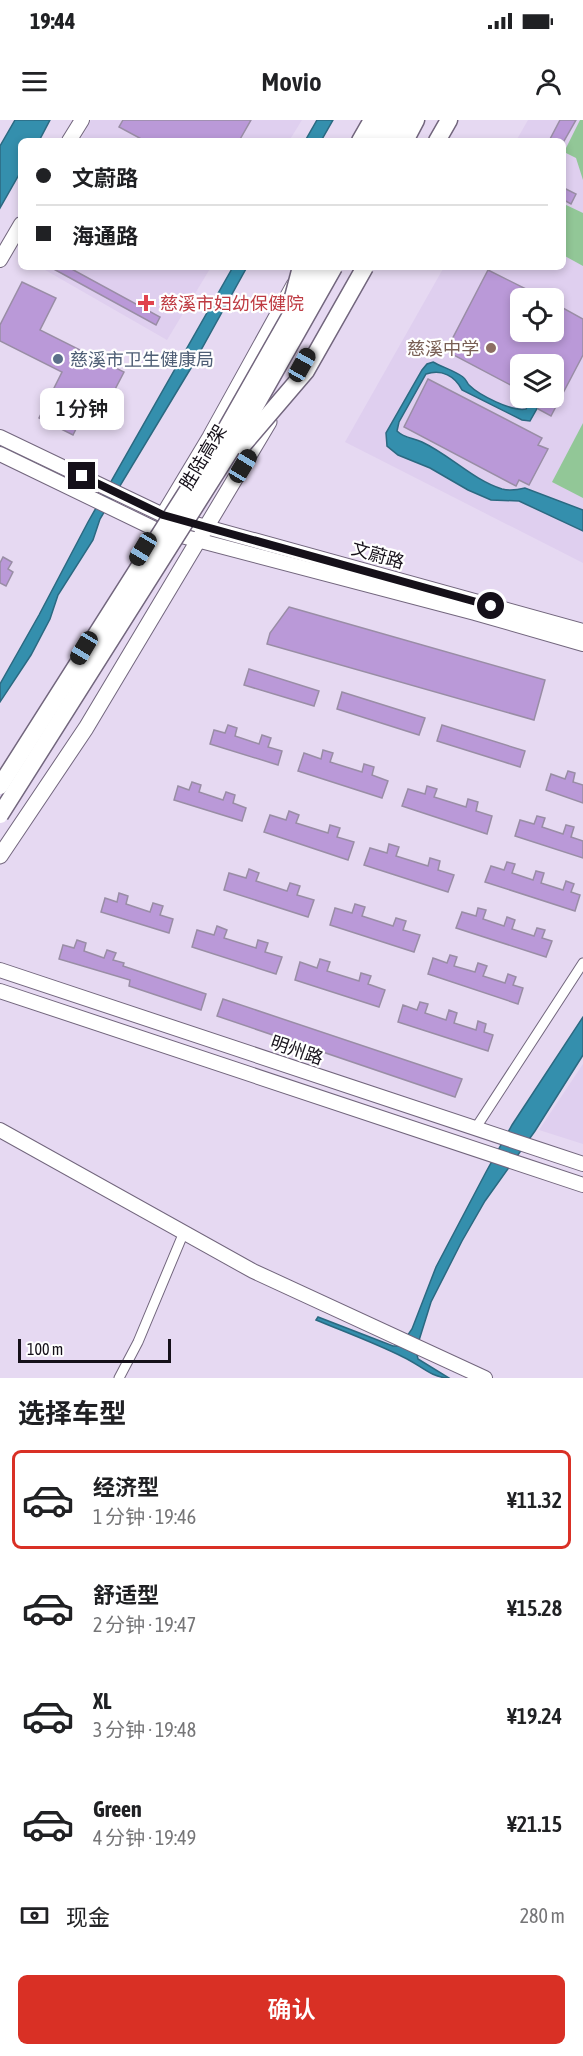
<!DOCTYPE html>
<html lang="zh">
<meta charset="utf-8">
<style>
body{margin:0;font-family:"Asap Condensed","Noto Sans SC",sans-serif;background:#f6f6f6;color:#202124;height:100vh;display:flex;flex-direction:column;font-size:22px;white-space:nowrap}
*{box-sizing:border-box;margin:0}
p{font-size:20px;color:#757577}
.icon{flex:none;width:33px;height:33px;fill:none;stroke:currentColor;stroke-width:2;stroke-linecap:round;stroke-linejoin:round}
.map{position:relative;height:1258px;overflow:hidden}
.panel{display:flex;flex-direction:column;background:#fff;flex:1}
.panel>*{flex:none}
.top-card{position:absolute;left:18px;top:18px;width:548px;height:132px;border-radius:9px;box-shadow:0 3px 9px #0003;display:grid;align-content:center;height:132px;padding:0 18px;background:#fff}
.fabs{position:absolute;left:510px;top:168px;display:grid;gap:12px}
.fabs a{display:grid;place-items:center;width:54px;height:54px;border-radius:9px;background:#fff;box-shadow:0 3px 9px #0003;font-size:30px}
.scale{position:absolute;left:18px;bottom:15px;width:153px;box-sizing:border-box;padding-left:6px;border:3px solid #151019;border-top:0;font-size:16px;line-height:21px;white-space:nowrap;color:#151019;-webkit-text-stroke:4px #fff;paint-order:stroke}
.end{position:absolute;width:27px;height:27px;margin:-14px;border:8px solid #151019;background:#fff;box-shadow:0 0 0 3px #fff}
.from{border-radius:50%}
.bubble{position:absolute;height:42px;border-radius:9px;background:#fff;box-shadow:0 3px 9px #0003;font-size:20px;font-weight:600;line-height:42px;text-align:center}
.car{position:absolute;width:18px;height:36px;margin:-18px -9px;border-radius:8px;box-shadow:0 0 4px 2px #0007;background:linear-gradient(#222 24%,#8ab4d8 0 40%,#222 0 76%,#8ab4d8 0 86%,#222 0)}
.top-card b{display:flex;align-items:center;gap:21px;height:57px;font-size:22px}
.top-card b+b{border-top:2px solid #e0e0e0}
.top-card i{width:15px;height:15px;background:#202124}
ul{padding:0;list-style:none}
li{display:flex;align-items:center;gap:18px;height:99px;margin:0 12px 9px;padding:0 6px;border:3px solid transparent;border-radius:9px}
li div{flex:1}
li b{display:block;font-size:22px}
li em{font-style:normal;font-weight:600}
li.on{border-color:#d93025}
li>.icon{width:54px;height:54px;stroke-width:1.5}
h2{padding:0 18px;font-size:27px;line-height:72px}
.pay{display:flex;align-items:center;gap:15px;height:66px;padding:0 18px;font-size:22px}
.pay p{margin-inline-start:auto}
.button{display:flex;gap:12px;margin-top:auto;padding:12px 18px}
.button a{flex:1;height:69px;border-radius:9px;background:#d93025;color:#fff;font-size:24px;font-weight:600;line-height:69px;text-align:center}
.status{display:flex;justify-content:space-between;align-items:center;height:42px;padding:0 30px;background:#fff;direction:ltr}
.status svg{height:16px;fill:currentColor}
header{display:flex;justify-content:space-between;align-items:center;height:78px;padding:0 18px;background:#fff;font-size:27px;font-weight:600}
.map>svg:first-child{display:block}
</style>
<div class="status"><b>19:44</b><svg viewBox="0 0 49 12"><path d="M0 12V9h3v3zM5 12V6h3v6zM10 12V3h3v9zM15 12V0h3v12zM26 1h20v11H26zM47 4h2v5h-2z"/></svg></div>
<header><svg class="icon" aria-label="menu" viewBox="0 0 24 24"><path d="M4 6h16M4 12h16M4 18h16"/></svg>Movio<svg class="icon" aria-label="person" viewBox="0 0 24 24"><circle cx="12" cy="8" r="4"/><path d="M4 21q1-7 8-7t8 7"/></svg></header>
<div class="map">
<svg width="583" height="1258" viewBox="0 0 583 1258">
<rect width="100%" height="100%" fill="#e6d9f2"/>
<g fill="#dfcfef" fill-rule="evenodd">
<polygon points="91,0 302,0 289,21 80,21"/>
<path d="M528 0H583V443L345 322 444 147H562V21H516ZM520 178H554V212H520ZM520 244H554V278H520Z"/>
<polygon points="40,147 211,147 167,220"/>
<polygon points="583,944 583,1024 539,1010"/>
</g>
<g fill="#92c797">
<polygon points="580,0 583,0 583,60 576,38 564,32"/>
<polygon points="562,83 583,93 583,146 563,135"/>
<polygon points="583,303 583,378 552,362"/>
</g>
<g fill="#348fad" stroke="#2b6981" stroke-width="1.5">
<polygon points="15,0 50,0 39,21 21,21 21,51 0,88 0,26"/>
<polygon points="317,0 333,0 321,21 305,21"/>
<polygon points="233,147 247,147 191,248 100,399 93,420 58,475 50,499 31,535 0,582 0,564 39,495 88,402"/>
<path d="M433 242C442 247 455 251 463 257 466 259 467 263 469 265 479 275 512 292 526 289L530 281H533L539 285 530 301 522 300 462 270C455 256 442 249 426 254L399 302 397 311C404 318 413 318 422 322 450 335 473 360 502 369 510 371 517 370 525 368L583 390V411L519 381 491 380 468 370 430 348 398 335 387 326 386 313 422 250 427 244Z"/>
<path d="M583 897V935L535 1011 485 1081 462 1121 431 1182 416 1230 418 1239 449 1258C431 1258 419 1244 403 1237 375 1223 345 1212 316 1200L318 1197 393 1226H398L403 1222 412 1209 436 1147 486 1052 512 1005Z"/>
</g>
<g fill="#ba99d8" stroke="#998da5" stroke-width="1.5">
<polygon points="123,0 251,0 239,21 145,21 119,7"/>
<polygon points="560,0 576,0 564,21 549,21"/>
<polygon points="562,67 576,74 571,84 562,79"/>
<polygon points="50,147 68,147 160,197 156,205"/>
<polygon points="488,150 544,178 520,178 520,212 554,212 554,183 583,199 583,235 551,296 538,289 544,278 554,278 554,244 520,244 520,270 446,231"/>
<polygon points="22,162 56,178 40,210 124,252 111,277 96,269 73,315 39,298 62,252 0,221 0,205"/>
<polygon points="428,259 542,318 538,325 548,329 529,365 519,360 516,366 404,307"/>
<polygon points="3,437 12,442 8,449 13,452 6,466 0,463 0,443"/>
<polygon points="289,487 545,560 534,600 267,524 270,513"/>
<polygon points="249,549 319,571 314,586 244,565"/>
<polygon points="342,572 425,598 419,615 337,589"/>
<polygon points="228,605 237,608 235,616 259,624 262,615 271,618 268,627 282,631 278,645 210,624 214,610 225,613"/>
<polygon points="442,605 525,631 520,647 437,621"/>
<polygon points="323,630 333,633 330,642 362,652 364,644 374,647 372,655 388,661 382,678 298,651 304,633 321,639"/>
<polygon points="568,651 575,653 573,662 583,665 583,683 546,670 551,654 565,659"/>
<polygon points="192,662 201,665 199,672 223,680 226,672 235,675 233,683 246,688 242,701 174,680 178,666 189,670"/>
<polygon points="427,666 437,669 434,677 466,687 468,679 478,682 476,691 492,696 487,714 402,686 408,669 425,674"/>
<polygon points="289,691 299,695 296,703 328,713 330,705 340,708 337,717 354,722 348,740 264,712 270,695 286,700"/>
<polygon points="537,696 545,698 542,707 563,714 566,705 574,707 571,717 583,721 583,738 515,716 520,700 534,704"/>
<polygon points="389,724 399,727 396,736 428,746 430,738 440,741 438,750 454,755 448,772 364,745 370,728 387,733"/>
<polygon points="507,742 515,744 512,753 533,760 536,751 544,753 541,763 563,770 566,761 574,764 571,772 580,775 575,791 485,762 491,746 504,750"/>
<polygon points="249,749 259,753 256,761 287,771 290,763 300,766 297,775 314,780 308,797 224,770 229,753 246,758"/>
<polygon points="119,773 128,776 126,784 150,792 153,783 163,786 160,795 173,799 169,813 101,792 105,778 117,782"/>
<polygon points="355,784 365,787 362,796 393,806 396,798 406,801 403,810 420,815 414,832 330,805 335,788 352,793"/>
<polygon points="478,788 486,790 483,799 504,806 507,797 515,800 512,809 534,816 537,808 545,810 542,818 552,821 546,837 456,808 462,792 476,796"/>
<polygon points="217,806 227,810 224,818 256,828 258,820 268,823 265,832 282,837 276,854 192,827 197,810 214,815"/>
<polygon points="77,820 86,823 84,831 104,838 107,830 116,833 113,840 124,843 123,846 206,874 201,890 129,866 130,860 59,839 63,825 74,828"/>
<polygon points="450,835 457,837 454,846 475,852 478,843 487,846 483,856 505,863 508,854 516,857 513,865 523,868 518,884 428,854 433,838 447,843"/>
<polygon points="320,839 330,842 327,851 359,861 361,853 371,856 368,864 385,870 379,887 295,860 300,842 317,848"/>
<polygon points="223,879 462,959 455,977 217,896"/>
<polygon points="420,882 428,884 425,893 446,900 449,890 457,893 454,903 476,910 478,901 486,904 484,912 493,915 488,931 398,902 403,885 417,890"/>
</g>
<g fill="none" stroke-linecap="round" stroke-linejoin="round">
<defs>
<g id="street">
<polyline points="475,1009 583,843"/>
<polyline points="119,1258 138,1222 184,1112"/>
</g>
<g id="secondary">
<polyline points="69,21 82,0"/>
<polyline points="0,140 21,104"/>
<polyline points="0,317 163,395 583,511"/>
<polyline points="0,334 155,409 475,493 583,524"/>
<polyline points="0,850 583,1044"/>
<polyline points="0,871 583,1065"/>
<polyline points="0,1010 253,1151 485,1258"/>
</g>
<g id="primary">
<polyline points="373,21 385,0"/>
<polyline points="165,392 210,317 294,165"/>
<polyline points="0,736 86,608 269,302"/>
</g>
<g id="highway">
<polyline points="360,21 372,0"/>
<polyline points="389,21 401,0"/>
<polyline points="405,21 416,0"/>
<polyline points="437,21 449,0"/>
</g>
</defs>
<use href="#street" stroke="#72667d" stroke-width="11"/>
<use href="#secondary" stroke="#72667d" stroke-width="16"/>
<use href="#primary" stroke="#72667d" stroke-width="17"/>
<use href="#highway" stroke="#72667d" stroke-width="19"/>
<use href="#street" stroke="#fff" stroke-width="9"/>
<use href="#secondary" stroke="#fff" stroke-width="14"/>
<use href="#primary" stroke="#fff" stroke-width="15"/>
<use href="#highway" stroke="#fff" stroke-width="16"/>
<defs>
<g id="highway-bridge">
<polyline points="292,181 301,147"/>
<polyline points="242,326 306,251 365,147"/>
<polyline points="0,666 221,318 318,147"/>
<polyline points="0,695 230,331 334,147"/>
</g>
</defs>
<use href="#highway-bridge" stroke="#72667d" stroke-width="19" stroke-linecap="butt"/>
<use href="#highway-bridge" stroke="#fff" stroke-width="16"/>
</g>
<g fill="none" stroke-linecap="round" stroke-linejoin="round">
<polyline stroke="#151019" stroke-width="8" points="82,356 163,395 491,486"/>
</g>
<path fill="#e0444e" stroke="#fff" stroke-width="2" d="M143 174h6v6h6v6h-6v6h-6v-6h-6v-6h6z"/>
<circle fill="#8d6e63" stroke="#fff" stroke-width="2" cx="491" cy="228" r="6"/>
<circle fill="#5c6f8a" stroke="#fff" stroke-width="2" cx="58" cy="239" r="6"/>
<g text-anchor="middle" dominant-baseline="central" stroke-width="4.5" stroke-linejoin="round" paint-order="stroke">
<g font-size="18" fill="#be3a42" stroke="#fff" text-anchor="start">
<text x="160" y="183">慈溪市妇幼保健院</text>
</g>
<g font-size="18" fill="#785e54" stroke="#fff" text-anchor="end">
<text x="479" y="228">慈溪中学</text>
</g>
<g font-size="18" fill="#4e5e75" stroke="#fff" text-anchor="start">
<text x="70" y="239">慈溪市卫生健康局</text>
</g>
<g font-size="18" fill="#151019" stroke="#fff">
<text transform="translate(203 337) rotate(-59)">胜陆高架</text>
<text transform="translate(378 435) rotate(16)">文蔚路</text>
<text transform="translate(297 930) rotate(19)">明州路</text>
</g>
</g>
</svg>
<div class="fabs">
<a><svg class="icon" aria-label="locate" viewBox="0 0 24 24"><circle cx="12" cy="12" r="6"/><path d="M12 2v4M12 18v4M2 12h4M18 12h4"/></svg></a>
<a><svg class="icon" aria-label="layers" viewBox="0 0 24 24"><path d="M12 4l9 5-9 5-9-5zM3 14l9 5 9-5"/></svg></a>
</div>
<div class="scale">100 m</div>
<i class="end from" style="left:491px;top:486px"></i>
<i class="end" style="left:82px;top:356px"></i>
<div class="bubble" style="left:40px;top:268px;width:84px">1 分钟</div>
<i class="car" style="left:302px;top:245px;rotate:29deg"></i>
<i class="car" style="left:243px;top:346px;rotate:31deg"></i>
<i class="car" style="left:143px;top:429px;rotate:211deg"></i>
<i class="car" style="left:84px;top:528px;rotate:211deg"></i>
<div class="top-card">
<b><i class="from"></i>文蔚路</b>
<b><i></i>海通路</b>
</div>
</div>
<section class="panel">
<h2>选择车型</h2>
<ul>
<li class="on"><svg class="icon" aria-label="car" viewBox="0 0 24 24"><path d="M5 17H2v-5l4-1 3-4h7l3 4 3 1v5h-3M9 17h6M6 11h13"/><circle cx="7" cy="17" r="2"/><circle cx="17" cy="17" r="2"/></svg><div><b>经济型</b><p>1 分钟 · 19:46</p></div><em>¥11.32</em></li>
<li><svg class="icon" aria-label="car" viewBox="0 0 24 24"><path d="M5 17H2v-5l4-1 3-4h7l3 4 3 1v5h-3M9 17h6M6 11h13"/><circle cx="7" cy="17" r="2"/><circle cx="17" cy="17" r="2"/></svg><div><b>舒适型</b><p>2 分钟 · 19:47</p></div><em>¥15.28</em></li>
<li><svg class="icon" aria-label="car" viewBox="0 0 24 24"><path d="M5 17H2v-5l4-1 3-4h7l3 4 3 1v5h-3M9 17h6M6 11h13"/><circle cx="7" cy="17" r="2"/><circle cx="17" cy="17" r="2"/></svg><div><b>XL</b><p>3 分钟 · 19:48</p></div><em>¥19.24</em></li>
<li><svg class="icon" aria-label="car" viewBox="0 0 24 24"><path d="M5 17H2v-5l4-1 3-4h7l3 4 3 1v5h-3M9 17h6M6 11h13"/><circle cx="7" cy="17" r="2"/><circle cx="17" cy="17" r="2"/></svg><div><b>Green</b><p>4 分钟 · 19:49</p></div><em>¥21.15</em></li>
</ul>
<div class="pay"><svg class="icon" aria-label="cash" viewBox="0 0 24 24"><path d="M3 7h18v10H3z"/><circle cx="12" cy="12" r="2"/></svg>现金<p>280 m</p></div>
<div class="button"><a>确认</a></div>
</section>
